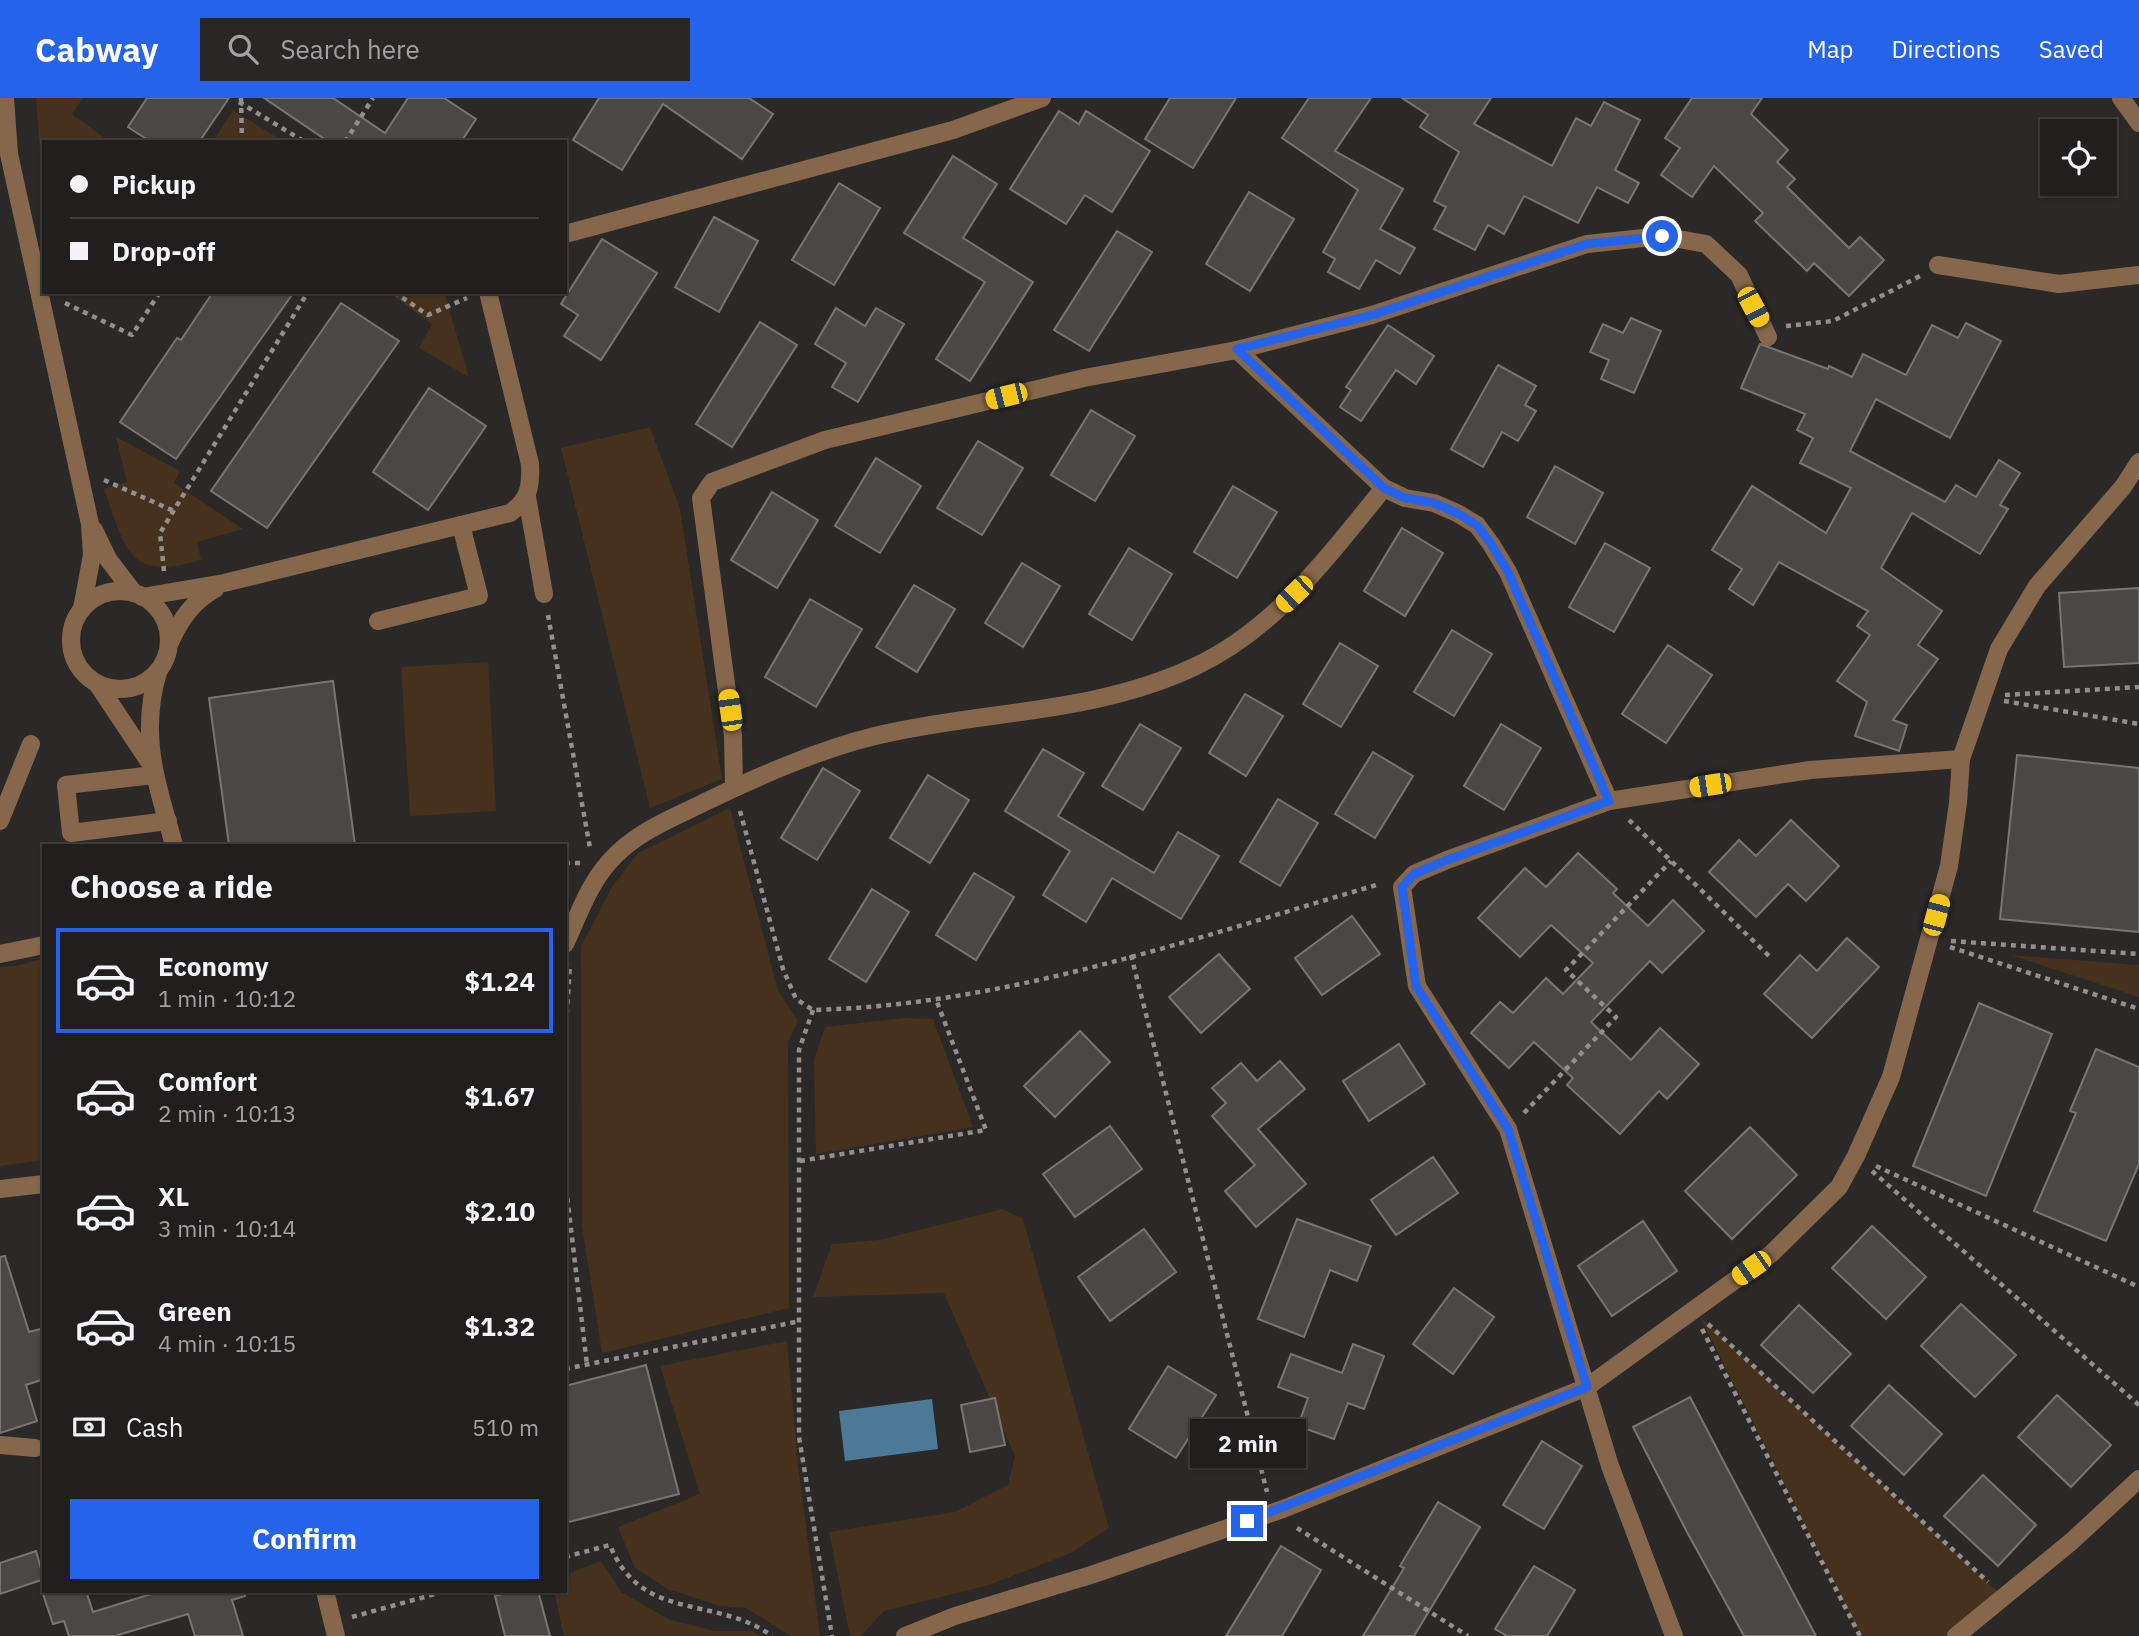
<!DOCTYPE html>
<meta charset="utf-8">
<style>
body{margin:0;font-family:"IBM Plex Sans",sans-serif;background:#282726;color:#f1f3f6;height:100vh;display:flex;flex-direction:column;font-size:26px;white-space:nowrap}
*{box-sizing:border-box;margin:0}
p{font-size:23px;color:#a2a2a4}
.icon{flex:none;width:38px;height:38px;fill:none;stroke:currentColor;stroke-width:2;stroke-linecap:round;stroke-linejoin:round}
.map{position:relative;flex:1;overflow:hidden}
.drawer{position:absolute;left:42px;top:746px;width:525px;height:749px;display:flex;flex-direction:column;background:#201f1d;border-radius:0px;box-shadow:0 2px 5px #0004,0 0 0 2px #3d3d3b}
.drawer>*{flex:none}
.hud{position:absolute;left:42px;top:42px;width:525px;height:154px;border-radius:0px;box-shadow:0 2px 5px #0004,0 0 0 2px #3d3d3b;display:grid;align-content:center;height:154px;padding:0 28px;background:#201f1d}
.buttons{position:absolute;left:2040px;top:21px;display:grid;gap:14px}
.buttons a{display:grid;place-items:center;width:77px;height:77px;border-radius:0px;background:#201f1d;box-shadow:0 2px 5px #0004,0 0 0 2px #3d3d3b;font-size:35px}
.end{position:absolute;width:32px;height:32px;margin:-16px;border:9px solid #2563eb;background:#fff;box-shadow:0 0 0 4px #fff}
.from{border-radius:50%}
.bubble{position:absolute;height:49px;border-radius:0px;background:#201f1d;box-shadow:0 2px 5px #0004,0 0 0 2px #3d3d3b;font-size:23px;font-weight:800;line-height:49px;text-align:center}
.car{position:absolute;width:21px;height:42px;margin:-21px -10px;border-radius:9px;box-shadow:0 0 5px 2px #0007;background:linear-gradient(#f5c518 24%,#345 0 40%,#f5c518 0 76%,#345 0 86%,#f5c518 0)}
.hud b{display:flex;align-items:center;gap:24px;height:66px;font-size:26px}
.hud b+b{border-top:2px solid #3d3d3b}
.hud i{width:18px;height:18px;background:#f1f3f6}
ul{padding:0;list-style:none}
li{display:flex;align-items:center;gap:21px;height:105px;margin:0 14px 10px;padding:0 14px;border:4px solid transparent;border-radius:0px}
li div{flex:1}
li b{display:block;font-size:26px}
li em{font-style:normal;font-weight:800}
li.selected{border-color:#2563eb}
li>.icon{width:63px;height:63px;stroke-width:1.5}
h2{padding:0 28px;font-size:32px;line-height:84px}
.pay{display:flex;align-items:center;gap:18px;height:77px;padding:0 28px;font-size:26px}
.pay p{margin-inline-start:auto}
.cta{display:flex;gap:14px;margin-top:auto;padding:14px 28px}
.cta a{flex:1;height:80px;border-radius:0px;background:#2563eb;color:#fff;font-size:28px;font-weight:800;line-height:80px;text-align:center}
header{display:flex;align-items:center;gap:42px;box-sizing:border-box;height:98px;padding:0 35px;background:#2563eb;color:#fff}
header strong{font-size:33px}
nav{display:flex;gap:38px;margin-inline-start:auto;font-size:24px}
.search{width:490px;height:63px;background:#282726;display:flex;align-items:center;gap:18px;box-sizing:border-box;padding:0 24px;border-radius:0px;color:#a2a2a4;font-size:26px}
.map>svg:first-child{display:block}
</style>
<header>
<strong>Cabway</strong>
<div class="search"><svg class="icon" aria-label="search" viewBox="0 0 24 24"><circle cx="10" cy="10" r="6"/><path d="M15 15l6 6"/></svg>Search here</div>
<nav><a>Map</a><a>Directions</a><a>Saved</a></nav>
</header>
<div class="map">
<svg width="2139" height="1538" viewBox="0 0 2139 1538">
<rect width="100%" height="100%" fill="#2b2927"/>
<g fill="#46311d">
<polygon points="36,0 83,0 72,16 110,44 44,44 44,54 40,54"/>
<polygon points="233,12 284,44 213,44"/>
<polygon points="388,194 444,194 469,279 419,250 432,226"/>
<polygon points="650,329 680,411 722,681 650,710 561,350"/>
<path d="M116 339 180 373 174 385 243 431 197 444 201 462C127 484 126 451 104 391L127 384Z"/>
<polygon points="488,564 496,713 410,718 401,569"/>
<polygon points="730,710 778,893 798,923 788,944 789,1210 602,1255 582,1128 581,848 612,789 638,755"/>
<polygon points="2011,857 2139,867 2139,899"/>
<polygon points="44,860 44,1062 0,1068 0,869 16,868"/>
<polygon points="904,920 933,921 973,1029 816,1056 814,962 825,929"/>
<polygon points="1002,1111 1023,1121 1109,1430 1071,1455 989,1487 884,1513 861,1538 850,1538 829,1434 955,1414 1008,1387 1015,1358 944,1195 813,1199 832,1146 879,1142"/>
<polygon points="1700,1219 2004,1499 1947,1538 1861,1538"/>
<polygon points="787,1243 798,1366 820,1538 791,1538 746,1510 720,1508 668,1491 635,1470 618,1429 700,1396 660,1268"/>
<polygon points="601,1463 621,1494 670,1522 714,1533 752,1533 760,1538 564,1538 554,1493 565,1493 565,1477"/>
</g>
<polygon fill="#4b7997" points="932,1301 938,1351 845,1363 839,1313"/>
<g fill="#4a4846" stroke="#787674" stroke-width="2">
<polygon points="147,0 229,0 199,44 151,44 128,29"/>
<polygon points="264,0 333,0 385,35 408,0 444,0 476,21 461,44 329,44"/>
<polygon points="599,0 749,0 773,16 742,61 663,6 622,72 573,42"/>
<polygon points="1170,0 1236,0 1193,70 1145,41"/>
<polygon points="1309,0 1371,0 1335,53 1403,91 1380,131 1415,150 1400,176 1376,162 1359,191 1328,174 1335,161 1323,154 1358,92 1282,40"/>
<polygon points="1402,0 1491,0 1474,26 1552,68 1576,20 1591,28 1604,4 1640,22 1615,72 1639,85 1628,105 1597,89 1578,125 1524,98 1504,136 1488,127 1475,152 1434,131 1446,109 1434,103 1459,54 1420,29 1428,17"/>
<polygon points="1692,0 1762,0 1751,16 1788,52 1777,64 1795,81 1787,89 1849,150 1860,139 1884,162 1849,198 1814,165 1807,173 1755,123 1763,115 1714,68 1692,99 1661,77 1680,50 1665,40"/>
<polygon points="1059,13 1079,26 1086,13 1150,53 1112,114 1085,97 1066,126 1010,91"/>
<polygon points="953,58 997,86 963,140 1033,184 970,283 936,261 985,184 904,135"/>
<polygon points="839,85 880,110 834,187 792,162"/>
<polygon points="1249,94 1294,121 1250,193 1206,166"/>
<polygon points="714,119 758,143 719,214 675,189"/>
<polygon points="1117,133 1152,154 1089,253 1054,232"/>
<polygon points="602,141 657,175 601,262 564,238 578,217 561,206"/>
<polygon points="213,194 294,194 176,361 120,324 177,240 181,242"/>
<polygon points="341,205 399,243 267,430 211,393"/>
<polygon points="836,210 865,228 876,210 904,226 858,304 832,289 846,265 815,246"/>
<polygon points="1631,220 1661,233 1634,295 1601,281 1609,262 1590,254 1603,226 1623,235"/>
<polygon points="760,224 797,247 732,349 696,326"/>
<polygon points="1966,225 2001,243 1950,340 1876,301 1850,353 1945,404 1956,387 1976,399 1999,362 2020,375 2000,407 2008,411 1980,456 1912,415 1881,470 1942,513 1918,547 1938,561 1893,622 1907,627 1899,653 1855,638 1867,604 1837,583 1870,537 1857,528 1868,513 1779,464 1753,507 1729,491 1742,471 1712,452 1752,388 1826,435 1851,390 1800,365 1813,340 1797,332 1805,316 1741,290 1760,246 1828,271 1829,268 1852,279 1863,256 1906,277 1932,227 1958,240"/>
<polygon points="1388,227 1434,258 1416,286 1396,272 1361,323 1340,309 1351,292 1346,289"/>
<polygon points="1498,267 1536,288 1525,307 1536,313 1518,343 1502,334 1483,369 1451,351"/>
<polygon points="429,290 486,328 428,412 373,374"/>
<polygon points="1091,312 1135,338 1095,403 1051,377"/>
<polygon points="978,343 1023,370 982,437 937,410"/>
<polygon points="876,360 921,388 880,455 835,428"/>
<polygon points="1555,368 1603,395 1575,446 1527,419"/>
<polygon points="1233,388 1277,414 1237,480 1194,454"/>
<polygon points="772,394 818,422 777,490 731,462"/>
<polygon points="1402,430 1443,455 1405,518 1364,493"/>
<polygon points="1605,445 1650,470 1614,534 1569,509"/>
<polygon points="1129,450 1172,476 1132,542 1089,516"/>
<polygon points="1022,465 1060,488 1023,549 985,525"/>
<polygon points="914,487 955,511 917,574 876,549"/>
<polygon points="2139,490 2139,565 2064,569 2059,495"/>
<polygon points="810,501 862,531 816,609 765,579"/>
<polygon points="1452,532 1492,556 1454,618 1414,594"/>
<polygon points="1340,545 1378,568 1341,629 1303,606"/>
<polygon points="1668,547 1712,577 1666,645 1622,616"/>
<polygon points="333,583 355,747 229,747 209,600"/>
<polygon points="1245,596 1283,618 1246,678 1209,655"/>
<polygon points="1140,626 1181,650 1143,712 1102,688"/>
<polygon points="1501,626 1541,650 1504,712 1464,688"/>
<polygon points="1043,651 1084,675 1058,718 1154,775 1178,734 1219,758 1181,821 1112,780 1086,824 1043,797 1070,753 1005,713"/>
<polygon points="1373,654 1413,678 1375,740 1335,716"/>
<polygon points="2017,657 2139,670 2139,834 2000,821"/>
<polygon points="823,670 860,693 817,762 781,740"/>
<polygon points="928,677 969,702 930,765 890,740"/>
<polygon points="1278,701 1318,725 1280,788 1240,764"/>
<polygon points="1791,722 1839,768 1806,803 1788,786 1756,819 1709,774 1739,742 1756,758"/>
<polygon points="1578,755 1617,791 1613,795 1648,828 1673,802 1704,833 1662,875 1650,863 1591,924 1631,962 1660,930 1699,966 1667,1001 1659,993 1620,1036 1567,987 1573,980 1534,944 1509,970 1471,935 1500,904 1513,915 1546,880 1563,896 1593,865 1551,827 1520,859 1478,820 1525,770 1546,789"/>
<polygon points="974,775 1014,799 976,862 936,837"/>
<polygon points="872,791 909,814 866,884 829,861"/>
<polygon points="1352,818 1380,856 1322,897 1295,860"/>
<polygon points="1847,840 1879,869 1812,940 1764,896 1800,857 1817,873"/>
<polygon points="1219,856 1250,891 1201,935 1169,899"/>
<polygon points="1979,905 2052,936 1986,1098 1913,1068"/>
<polygon points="1080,933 1110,964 1055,1019 1024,988"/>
<polygon points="1399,946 1425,986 1369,1023 1343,983"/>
<polygon points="2096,951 2139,969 2139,1066 2106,1143 2034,1113 2076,1015 2070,1013"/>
<polygon points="1280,963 1305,991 1258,1031 1306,1086 1256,1129 1225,1093 1255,1067 1212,1018 1226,1005 1212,990 1241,965 1257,983"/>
<polygon points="1110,1028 1142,1071 1075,1119 1043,1076"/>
<polygon points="1750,1029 1797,1077 1732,1141 1685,1093"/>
<polygon points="1433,1059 1458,1095 1396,1137 1371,1102"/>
<polygon points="1297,1121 1371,1148 1357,1183 1330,1172 1304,1239 1258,1221"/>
<polygon points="1643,1123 1677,1173 1612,1218 1578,1168"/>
<polygon points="1872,1128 1926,1179 1886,1221 1832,1170"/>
<polygon points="1144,1131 1176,1174 1110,1223 1078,1179"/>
<polygon points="5,1158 29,1234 44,1230 44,1281 26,1287 37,1323 0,1335 0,1159"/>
<polygon points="1454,1190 1494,1219 1453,1276 1413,1246"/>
<polygon points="1961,1206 2016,1257 1975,1299 1921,1248"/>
<polygon points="1799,1207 1851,1256 1813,1295 1761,1247"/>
<polygon points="1353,1246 1384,1258 1364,1311 1348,1305 1334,1341 1298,1328 1308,1300 1278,1289 1291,1256 1342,1275"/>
<polygon points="646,1267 679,1396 565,1425 565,1288"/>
<polygon points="1168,1268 1216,1297 1176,1360 1129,1331"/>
<polygon points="1889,1287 1942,1336 1904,1377 1851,1328"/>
<polygon points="2057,1297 2111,1347 2071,1389 2018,1339"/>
<polygon points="1690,1299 1727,1370 1816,1538 1744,1538 1687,1434 1633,1329"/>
<polygon points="995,1300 1005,1347 970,1354 961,1307"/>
<polygon points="1542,1343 1582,1368 1544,1431 1503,1407"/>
<polygon points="1983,1377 2036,1427 1998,1468 1944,1418"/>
<polygon points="1438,1404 1480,1429 1414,1538 1363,1538 1404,1470 1400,1468"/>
<polygon points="1281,1448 1321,1472 1282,1538 1226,1538"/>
<polygon points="36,1453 44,1481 0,1496 0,1465"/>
<polygon points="1534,1468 1575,1492 1547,1538 1507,1538 1495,1531"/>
<polygon points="42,1493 86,1493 93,1514 161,1493 244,1493 245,1498 232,1502 243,1538 195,1538 188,1516 115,1538 69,1538 64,1523 53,1526"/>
<polygon points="514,1493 538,1493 550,1538 505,1538 495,1498"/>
</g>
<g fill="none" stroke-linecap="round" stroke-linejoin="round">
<g stroke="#92908f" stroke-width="4.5" stroke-dasharray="5 5" stroke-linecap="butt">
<polyline points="241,0 242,44"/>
<polyline points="239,4 305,44"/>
<polyline points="345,44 373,0"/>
<polyline points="394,194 428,217 467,200"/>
<polyline points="65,205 132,237 160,194"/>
<polyline points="1786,228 1833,223 1920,178"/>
<polyline points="104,382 174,413"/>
<polyline points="164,473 160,435 308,194"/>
<polyline points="548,517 590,750"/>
<polyline points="2005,597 2139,589"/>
<polyline points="2004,603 2139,626"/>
<path d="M740 713 783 871 796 901 813 912C1008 907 1193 840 1380 786"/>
<polyline points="1629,722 1772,861"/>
<polyline points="565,765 580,765"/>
<polyline points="1951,843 2139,856"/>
<polyline points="1950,849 2139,911"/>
<polyline points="1131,857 1267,1394"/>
<polyline points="813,912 799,952 799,1339 832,1538"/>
<polyline points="565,946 570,866"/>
<polyline points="1524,1015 1616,919 1566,872 1671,763"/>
<polyline points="800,1063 986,1032 937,904"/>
<polyline points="1876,1068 2139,1189"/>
<polyline points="1872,1073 2139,1307"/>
<polyline points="565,1080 587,1267"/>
<polyline points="1708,1226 1988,1484"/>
<polyline points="1702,1231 1860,1538"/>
<polyline points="565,1271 800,1223"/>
<polyline points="1297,1430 1468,1538"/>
<path d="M565 1459 610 1447C641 1525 716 1497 772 1538"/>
<polyline points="352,1519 446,1493"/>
</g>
<g stroke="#86674b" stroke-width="18">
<polyline points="5,0 9,56 90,426 92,457 82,511"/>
<polyline points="2121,0 2139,25"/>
<polyline points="565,136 953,32 1042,0"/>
<polyline points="1938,167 2059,186 2139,177"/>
<polyline points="1237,252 1384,390 1405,400 1434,405 1457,415 1477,427 1491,446 1508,474 1609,703"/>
<polyline points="527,399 544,496"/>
<polyline points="94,432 108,461 134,495"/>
<circle cx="120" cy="542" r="49"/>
<path d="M142 499 224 485 510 415C529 402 531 389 530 366L488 194"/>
<polyline points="378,523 479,498 461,427"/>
<path d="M170 544C181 521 192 504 215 491"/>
<path d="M158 574C139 639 157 685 174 747"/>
<polyline points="98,587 148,662"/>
<polyline points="154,677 66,687 71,735 168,723"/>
<polyline points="734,690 733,638 701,400 712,384 825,342 1084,280 1237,252 1372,217 1587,146 1662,138 1706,146 1739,177 1768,239"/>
<polyline points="0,723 31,646"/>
<path d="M565 846C578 818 589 786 610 763 636 734 669 722 703 705 757 679 817 652 875 638 983 612 1091 617 1194 569 1276 531 1328 458 1384 390"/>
<polyline points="0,856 44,847"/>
<polyline points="0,1091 44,1086"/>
<polyline points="0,1347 35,1350"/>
<polyline points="325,1493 336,1538"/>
<polyline points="905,1538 955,1518 1091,1477 1283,1411 1587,1289 1771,1156 1839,1089 1856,1058 1891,979 1949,768 1958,705 1961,661 1999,551 2037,488 2123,389 2139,364"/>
<polyline points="1674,1538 1610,1368 1508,1031 1417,888 1402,789 1414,776 1447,762 1609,703 1810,672 1961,661"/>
<polyline points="1956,1538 2072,1443 2139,1381"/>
</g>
</g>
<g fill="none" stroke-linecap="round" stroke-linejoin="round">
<polyline stroke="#2563eb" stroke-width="9" points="1247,1423 1587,1289 1508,1031 1416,888 1402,789 1414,776 1447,762 1609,703 1508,474 1491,446 1477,427 1457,415 1434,405 1405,400 1384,390 1237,251 1372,217 1587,146 1662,138"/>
</g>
</svg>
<div class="buttons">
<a><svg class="icon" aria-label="locate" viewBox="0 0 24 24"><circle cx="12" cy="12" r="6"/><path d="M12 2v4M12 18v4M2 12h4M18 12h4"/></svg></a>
</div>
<i class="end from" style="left:1662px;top:138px"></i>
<i class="end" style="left:1247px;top:1423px"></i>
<div class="bubble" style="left:1190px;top:1321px;width:116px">2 min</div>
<i class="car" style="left:1753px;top:209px;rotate:152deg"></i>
<i class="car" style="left:1006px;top:298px;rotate:256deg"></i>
<i class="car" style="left:1294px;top:496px;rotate:226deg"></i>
<i class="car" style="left:730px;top:612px;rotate:352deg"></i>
<i class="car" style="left:1710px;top:687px;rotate:261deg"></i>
<i class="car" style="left:1936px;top:817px;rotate:15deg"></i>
<i class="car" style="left:1751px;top:1170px;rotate:235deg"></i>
<div class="hud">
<b><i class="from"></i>Pickup</b>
<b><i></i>Drop-off</b>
</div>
<section class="drawer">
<h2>Choose a ride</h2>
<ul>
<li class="selected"><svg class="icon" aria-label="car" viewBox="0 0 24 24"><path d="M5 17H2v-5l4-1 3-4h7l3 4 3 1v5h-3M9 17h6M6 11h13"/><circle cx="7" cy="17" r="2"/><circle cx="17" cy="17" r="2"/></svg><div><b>Economy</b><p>1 min · 10:12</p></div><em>$1.24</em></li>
<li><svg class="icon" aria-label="car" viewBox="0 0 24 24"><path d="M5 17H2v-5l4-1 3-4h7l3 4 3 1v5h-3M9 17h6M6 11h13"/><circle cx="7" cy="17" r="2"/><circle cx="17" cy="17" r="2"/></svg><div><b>Comfort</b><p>2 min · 10:13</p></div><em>$1.67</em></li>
<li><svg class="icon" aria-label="car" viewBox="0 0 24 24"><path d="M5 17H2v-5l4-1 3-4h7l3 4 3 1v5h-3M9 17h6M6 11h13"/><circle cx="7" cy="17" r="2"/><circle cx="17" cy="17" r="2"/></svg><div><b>XL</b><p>3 min · 10:14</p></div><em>$2.10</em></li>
<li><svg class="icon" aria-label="car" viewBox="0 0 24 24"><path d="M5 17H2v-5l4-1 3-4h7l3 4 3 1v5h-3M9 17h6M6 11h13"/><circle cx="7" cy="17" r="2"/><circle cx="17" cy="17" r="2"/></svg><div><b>Green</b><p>4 min · 10:15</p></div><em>$1.32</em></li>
</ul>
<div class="pay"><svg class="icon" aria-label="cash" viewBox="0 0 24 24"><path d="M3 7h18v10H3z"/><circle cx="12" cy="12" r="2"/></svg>Cash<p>510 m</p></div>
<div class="cta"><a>Confirm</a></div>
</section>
</div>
